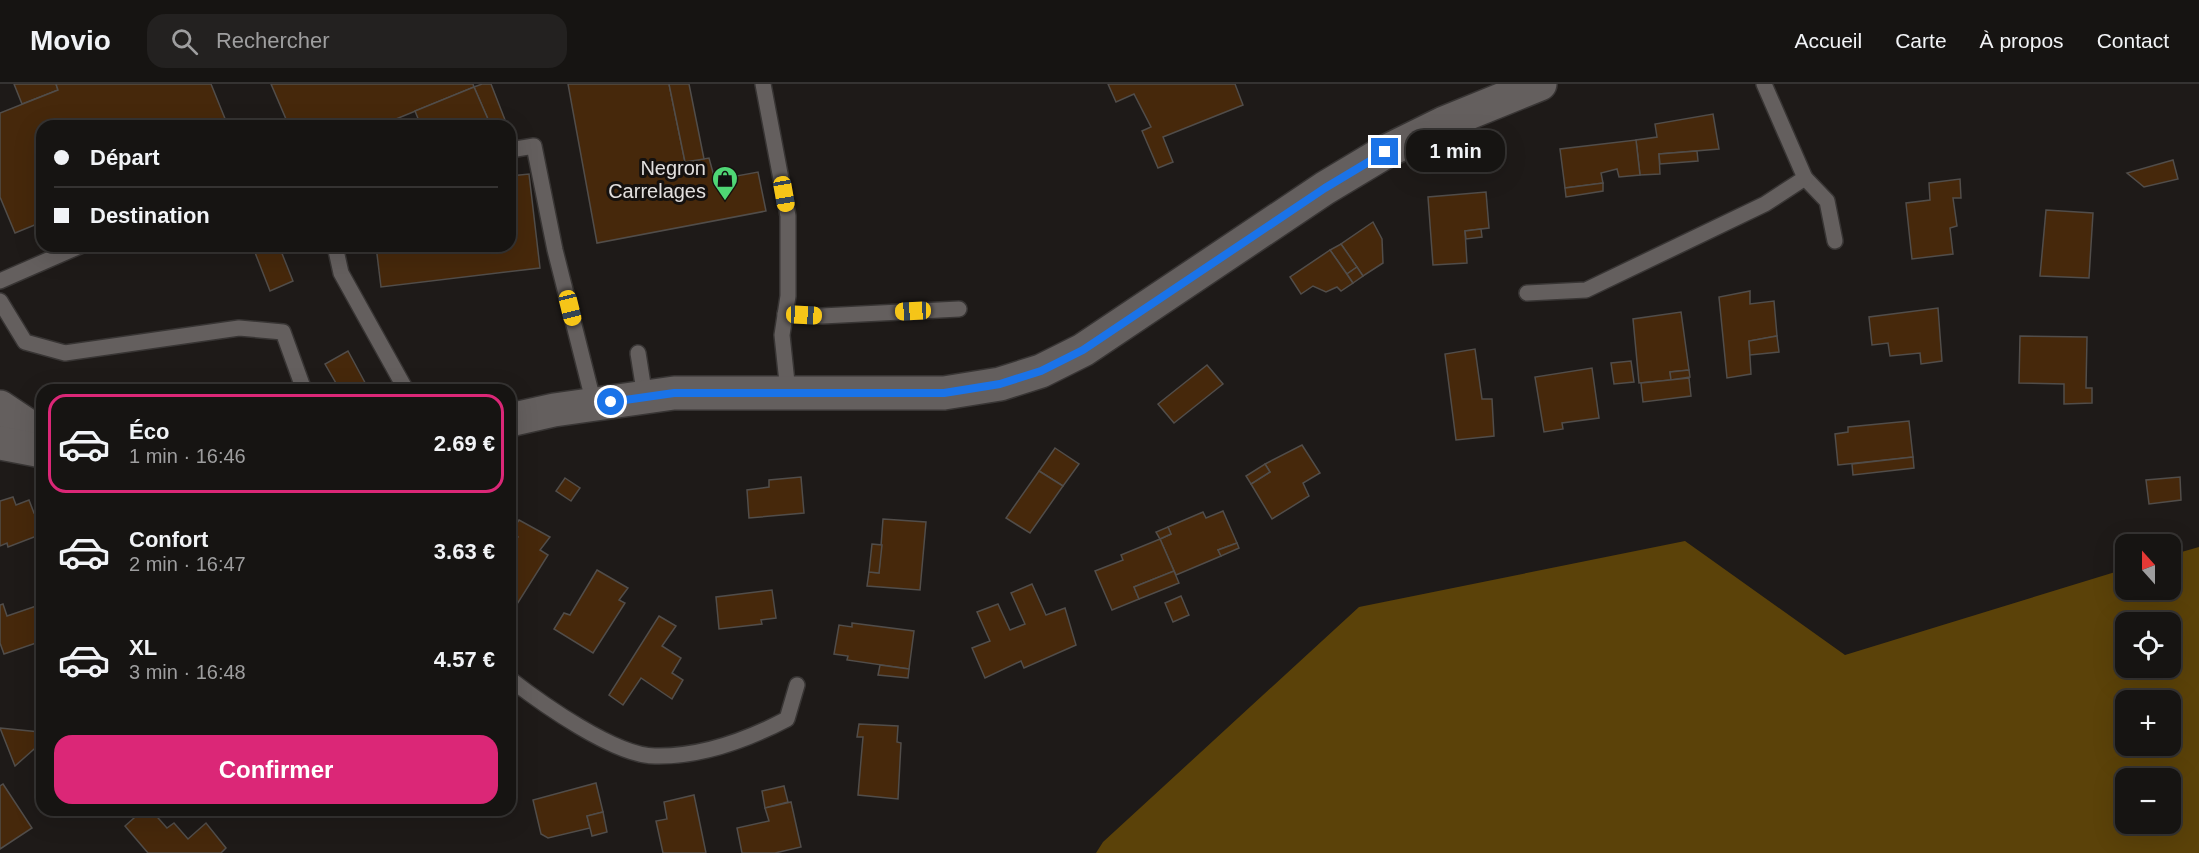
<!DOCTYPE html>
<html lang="fr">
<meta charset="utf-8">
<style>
body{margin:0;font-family:Arial,sans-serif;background:#232120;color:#f1f3f6;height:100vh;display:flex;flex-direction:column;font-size:22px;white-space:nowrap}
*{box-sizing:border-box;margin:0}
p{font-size:20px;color:#9e9e9f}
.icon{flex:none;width:33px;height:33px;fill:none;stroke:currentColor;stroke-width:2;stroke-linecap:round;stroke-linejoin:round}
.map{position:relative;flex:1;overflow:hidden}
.panel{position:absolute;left:36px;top:300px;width:480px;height:432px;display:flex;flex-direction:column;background:#161412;border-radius:18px;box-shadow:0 6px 24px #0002,0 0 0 2px #353332}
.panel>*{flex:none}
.guide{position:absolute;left:36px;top:36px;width:480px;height:132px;border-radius:18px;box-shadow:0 6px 24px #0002,0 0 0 2px #353332;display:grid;align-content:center;height:132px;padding:0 18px;background:#161412}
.needle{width:39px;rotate:339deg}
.controls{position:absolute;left:2115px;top:450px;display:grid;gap:12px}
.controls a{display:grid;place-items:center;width:66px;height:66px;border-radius:12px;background:#161412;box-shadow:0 6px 24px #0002,0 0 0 2px #353332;font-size:30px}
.end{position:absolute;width:27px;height:27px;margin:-14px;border:8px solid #1a73e8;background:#fff;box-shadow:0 0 0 3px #fff}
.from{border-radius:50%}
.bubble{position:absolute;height:42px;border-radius:18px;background:#161412;box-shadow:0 6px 24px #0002,0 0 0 2px #353332;font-size:20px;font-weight:700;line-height:42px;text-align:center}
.car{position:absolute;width:18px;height:36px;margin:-18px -9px;border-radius:8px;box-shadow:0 0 4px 2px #0007;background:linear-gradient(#f5c518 24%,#345 0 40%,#f5c518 0 76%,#345 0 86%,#f5c518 0)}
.guide b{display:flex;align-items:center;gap:21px;height:57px;font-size:22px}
.guide b+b{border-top:2px solid #353332}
.guide i{width:15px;height:15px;background:#f1f3f6}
ul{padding:10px 0 0;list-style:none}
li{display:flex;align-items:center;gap:18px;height:99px;margin:0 12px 9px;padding:0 6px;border:3px solid transparent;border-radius:18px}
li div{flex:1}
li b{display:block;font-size:22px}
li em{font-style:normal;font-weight:700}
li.on{border-color:#db2777}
li>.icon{width:54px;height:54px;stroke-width:1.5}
.cta{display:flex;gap:12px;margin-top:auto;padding:12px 18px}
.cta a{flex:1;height:69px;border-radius:18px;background:#db2777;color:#fff;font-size:24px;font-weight:700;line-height:69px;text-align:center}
header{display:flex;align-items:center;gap:36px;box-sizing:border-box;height:84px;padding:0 30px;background:#161412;border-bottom:2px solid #353332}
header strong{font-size:28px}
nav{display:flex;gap:33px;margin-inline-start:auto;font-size:21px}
.search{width:420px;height:54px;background:#232120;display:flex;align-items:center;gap:15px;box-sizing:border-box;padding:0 21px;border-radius:18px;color:#9e9e9f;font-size:22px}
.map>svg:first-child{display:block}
</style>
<header>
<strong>Movio</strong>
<div class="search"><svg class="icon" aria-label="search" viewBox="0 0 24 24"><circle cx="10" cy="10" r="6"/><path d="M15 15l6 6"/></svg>Rechercher</div>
<nav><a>Accueil</a><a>Carte</a><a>À propos</a><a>Contact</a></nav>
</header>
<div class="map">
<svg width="2199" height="769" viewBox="0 0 2199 769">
<rect width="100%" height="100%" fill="#1e1a18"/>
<path fill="#5b4209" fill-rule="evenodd" d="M1685 457 1845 571 2125 485 2126 506H2170L2171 471 2199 463V769H1096L1103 758 1359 523ZM2126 538H2170V584H2126ZM2126 616H2170V662H2126ZM2126 694H2170V740H2126Z"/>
<g fill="#46280b" stroke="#514d4a" stroke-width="1.5">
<polygon points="14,0 56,0 58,6 22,20"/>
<polygon points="56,0 211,0 228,42 42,42 42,138 15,149 0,113 0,29 58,6"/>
<polygon points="271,0 473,0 474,3 379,42 289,42"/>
<polygon points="482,0 491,0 507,41 491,42 474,3"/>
<polygon points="568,0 669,0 685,78 709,74 715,96 758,88 766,127 597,159"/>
<polygon points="669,0 689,0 704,75 685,78"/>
<polygon points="1108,0 1235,0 1243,21 1163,53 1173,78 1158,84 1142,47 1151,43 1134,10 1116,18"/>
<polygon points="474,3 491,42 421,42 415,27"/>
<polygon points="1713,30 1719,65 1659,70 1660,90 1640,91 1636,56 1657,53 1655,40"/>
<polygon points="1636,56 1640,91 1619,93 1617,85 1601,89 1603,99 1565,104 1560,65"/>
<polygon points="1697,67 1698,77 1660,80 1659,70"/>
<polygon points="2173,76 2178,95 2144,103 2127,89"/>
<polygon points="529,90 540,184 381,203 376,162 510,162 510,92"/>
<polygon points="1960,95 1961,114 1953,114 1957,142 1950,144 1953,170 1912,175 1906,119 1930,116 1929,99"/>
<polygon points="1603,99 1603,107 1566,113 1565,104"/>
<polygon points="1486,108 1489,144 1465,147 1467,179 1433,181 1428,113"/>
<polygon points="2046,126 2093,129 2089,194 2040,192"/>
<polygon points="1373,138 1382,155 1383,179 1363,192 1341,160"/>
<polygon points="1481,145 1482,153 1466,155 1465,147"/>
<polygon points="1341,160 1357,183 1347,190 1330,166"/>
<polygon points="263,162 279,162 293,197 270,207 254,166"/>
<polygon points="1330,166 1353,199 1341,207 1337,203 1326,208 1313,202 1301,210 1290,193"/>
<polygon points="1357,183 1363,192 1353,199 1347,190"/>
<polygon points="1750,207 1750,220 1774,217 1777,252 1749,257 1751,290 1727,294 1719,213"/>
<polygon points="1938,224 1942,277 1921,280 1920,269 1890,272 1888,259 1872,261 1869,233"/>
<polygon points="1681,228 1689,286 1670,288 1671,296 1639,299 1633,235"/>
<polygon points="1777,252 1779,268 1750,271 1749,257"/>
<polygon points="2020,252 2087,253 2086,304 2092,304 2092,319 2064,320 2064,300 2019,299"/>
<polygon points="1475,265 1482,315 1492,315 1494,352 1456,356 1445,270"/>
<polygon points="348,267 369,306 340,306 325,280"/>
<polygon points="1631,277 1634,298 1614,300 1611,279"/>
<polygon points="1207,281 1223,300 1174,339 1158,320"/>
<polygon points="1592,284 1599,334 1562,339 1563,345 1544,348 1535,293"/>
<polygon points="1689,286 1690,293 1671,296 1670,288"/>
<polygon points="1689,294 1691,312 1643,318 1641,299"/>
<polygon points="1909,337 1913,373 1838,381 1835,350 1848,348 1848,343"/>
<polygon points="1302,361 1320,389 1303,399 1309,412 1272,435 1251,400 1270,388 1265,380"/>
<polygon points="1055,364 1079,380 1063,402 1039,387"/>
<polygon points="1913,373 1914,384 1853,391 1852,380"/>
<polygon points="1265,380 1270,388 1251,400 1246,392"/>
<polygon points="1039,387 1063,402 1030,449 1006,434"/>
<polygon points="801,393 804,429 749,434 747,406 769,403 769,396"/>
<polygon points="2180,393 2181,416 2149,420 2146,396"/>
<polygon points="565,394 580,404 571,417 556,407"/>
<polygon points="13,413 16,421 29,416 34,429 42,426 42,450 8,463 7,459 0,462 0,417"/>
<polygon points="1223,427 1237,459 1218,466 1221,472 1176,491 1160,455 1171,450 1168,443 1203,428 1206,434"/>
<polygon points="883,435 926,438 920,506 867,502 869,488 879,489"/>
<polygon points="519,436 550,453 540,466 548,471 514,525 510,522 510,464 518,453 511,448"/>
<polygon points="1168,443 1171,450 1160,455 1156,448"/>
<polygon points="1160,455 1174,487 1134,503 1139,515 1112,526 1095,487 1123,476 1121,471"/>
<polygon points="1237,459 1239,464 1221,472 1218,466"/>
<polygon points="872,460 882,461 879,489 869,488"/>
<polygon points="597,486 628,504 619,516 625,519 593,569 554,545 564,529 570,531"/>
<polygon points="1174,487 1179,499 1139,515 1134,503"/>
<polygon points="1032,500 1046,531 1065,524 1076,561 1024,584 1021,577 985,594 972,564 990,557 977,528 998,520 1010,546 1025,540 1011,509"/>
<polygon points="772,506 776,534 761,536 762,540 719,545 716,513"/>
<polygon points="1181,512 1189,531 1173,538 1165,519"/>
<polygon points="3,520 7,532 42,520 42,557 4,570 0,559 0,521"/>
<polygon points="659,532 676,542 662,562 681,574 672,589 683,596 672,615 641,594 623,621 609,611"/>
<polygon points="852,539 914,547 909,585 847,576 848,572 834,570 839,541 852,543"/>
<polygon points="880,581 909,585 908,594 878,591"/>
<polygon points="859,640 898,642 897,658 901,659 898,715 858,711 863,653 857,653"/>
<polygon points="0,644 40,648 42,658 15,682"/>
<polygon points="596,699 603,728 587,732 590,744 548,754 541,750 533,716"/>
<polygon points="3,700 32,744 0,765 0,702"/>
<polygon points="784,702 788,718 765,724 762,707"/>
<polygon points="694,711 706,769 663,769 656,737 667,735 664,718"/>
<polygon points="791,718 801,763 775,769 742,769 737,744 769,737 765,724"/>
<polygon points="143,726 151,726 167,744 174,739 188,755 206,739 226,764 221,769 148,769 125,742"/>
<polygon points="603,728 607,748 592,752 587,732"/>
</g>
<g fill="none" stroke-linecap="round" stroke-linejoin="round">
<defs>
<g id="lane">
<polyline points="763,0 788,132 788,212 782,251 788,308"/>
<polyline points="510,66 534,62 555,166 594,320"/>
<polyline points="1805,94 1827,117 1835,157"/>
<polyline points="335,162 341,189 406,306"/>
<polyline points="0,197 80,162"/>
<polyline points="1527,209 1586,206 1765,120 1805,94 1764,0"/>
<polyline points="0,217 25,258 65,269 239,244 283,248 304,306"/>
<polyline points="785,230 822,232 959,225"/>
<polyline points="638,269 645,313"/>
<path d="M510 595C541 619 615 672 655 672 701 673 747 656 787 635L797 601"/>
</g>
<g id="secondary">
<polyline points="0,323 27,341 42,346"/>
<polyline points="510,336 554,326 674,309 944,309 1000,300 1041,287 1083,266 1325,104 1385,68 1444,39 1540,0"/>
<polyline points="0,359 42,367"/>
</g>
</defs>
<use href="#lane" stroke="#383534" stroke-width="18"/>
<use href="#secondary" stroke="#383534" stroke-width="36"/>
<use href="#lane" stroke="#645f5e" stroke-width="15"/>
<use href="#secondary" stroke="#645f5e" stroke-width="33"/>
</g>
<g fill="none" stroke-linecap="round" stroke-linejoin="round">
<polyline stroke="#1a73e8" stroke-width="8" points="611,318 674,309 944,309 1000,300 1041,287 1083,266 1325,104 1385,68"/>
</g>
<defs>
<symbol id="shop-pin" viewBox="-11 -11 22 30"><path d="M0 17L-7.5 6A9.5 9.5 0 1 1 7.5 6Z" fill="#4fd675" stroke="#15110f"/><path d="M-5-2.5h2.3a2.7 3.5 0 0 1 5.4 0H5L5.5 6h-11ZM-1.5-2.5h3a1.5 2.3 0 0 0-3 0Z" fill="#111"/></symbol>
</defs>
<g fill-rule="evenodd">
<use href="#shop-pin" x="710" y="80" width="30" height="40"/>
</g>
<g text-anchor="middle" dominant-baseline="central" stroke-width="6" stroke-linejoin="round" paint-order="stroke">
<g font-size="20" fill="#e2dfde" stroke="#15110f" text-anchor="end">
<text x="706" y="84">Negron<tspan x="706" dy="23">Carrelages</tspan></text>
</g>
</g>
</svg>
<div class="controls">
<a><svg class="needle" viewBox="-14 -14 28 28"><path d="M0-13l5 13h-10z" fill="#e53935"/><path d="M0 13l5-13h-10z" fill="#9e9e9f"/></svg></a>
<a><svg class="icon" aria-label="locate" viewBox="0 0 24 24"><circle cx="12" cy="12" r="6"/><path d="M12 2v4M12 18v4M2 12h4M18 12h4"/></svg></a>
<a>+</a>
<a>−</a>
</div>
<i class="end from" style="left:611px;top:318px"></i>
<i class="end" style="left:1385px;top:68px"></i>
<div class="bubble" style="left:1406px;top:46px;width:99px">1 min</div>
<i class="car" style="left:784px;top:110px;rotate:170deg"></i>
<i class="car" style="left:570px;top:224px;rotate:166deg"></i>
<i class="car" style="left:913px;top:227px;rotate:267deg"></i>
<i class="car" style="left:804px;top:231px;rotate:93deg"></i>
<div class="guide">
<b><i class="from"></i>Départ</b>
<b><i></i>Destination</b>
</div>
<section class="panel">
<ul>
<li class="on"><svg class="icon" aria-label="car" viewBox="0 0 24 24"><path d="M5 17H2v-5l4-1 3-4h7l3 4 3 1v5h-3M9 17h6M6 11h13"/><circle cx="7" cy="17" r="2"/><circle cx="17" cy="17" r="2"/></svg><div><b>Éco</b><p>1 min · 16:46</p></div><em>2.69 €</em></li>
<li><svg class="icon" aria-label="car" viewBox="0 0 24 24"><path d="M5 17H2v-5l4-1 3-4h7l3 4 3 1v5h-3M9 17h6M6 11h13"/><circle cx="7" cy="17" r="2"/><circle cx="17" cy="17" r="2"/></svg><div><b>Confort</b><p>2 min · 16:47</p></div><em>3.63 €</em></li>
<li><svg class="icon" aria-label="car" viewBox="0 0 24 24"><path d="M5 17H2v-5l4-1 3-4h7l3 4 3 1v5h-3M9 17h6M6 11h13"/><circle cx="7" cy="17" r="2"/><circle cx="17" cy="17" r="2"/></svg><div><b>XL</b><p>3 min · 16:48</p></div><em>4.57 €</em></li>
</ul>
<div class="cta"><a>Confirmer</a></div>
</section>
</div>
